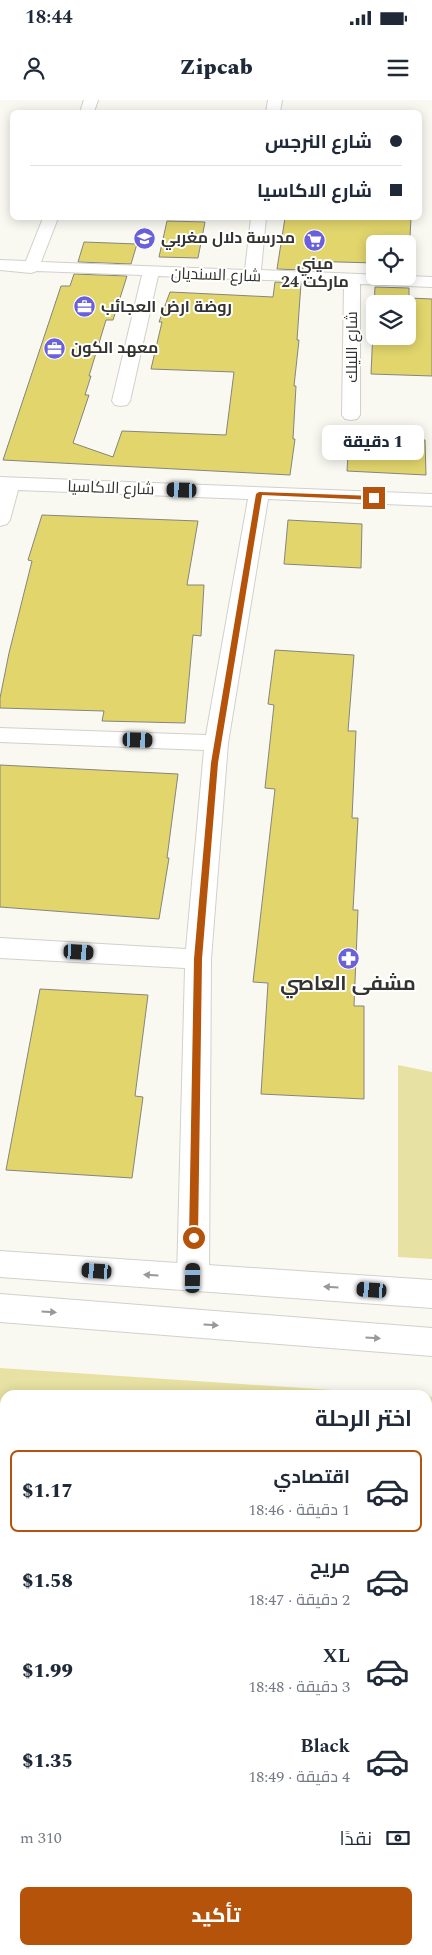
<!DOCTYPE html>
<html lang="ar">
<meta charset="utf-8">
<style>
body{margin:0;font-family:Spectral,Cairo,serif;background:#f6f6f7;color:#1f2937;direction:rtl;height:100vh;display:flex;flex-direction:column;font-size:19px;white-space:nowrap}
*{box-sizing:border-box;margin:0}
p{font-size:16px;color:#747a83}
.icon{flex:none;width:28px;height:28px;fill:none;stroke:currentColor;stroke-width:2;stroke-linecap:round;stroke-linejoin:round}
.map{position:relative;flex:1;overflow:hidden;direction:ltr}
.side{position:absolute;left:0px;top:1290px;width:432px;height:565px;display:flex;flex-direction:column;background:#fff;border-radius:15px 15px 0 0;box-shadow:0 2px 12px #0003;direction:rtl}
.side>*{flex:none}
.banner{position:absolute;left:10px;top:10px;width:412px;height:110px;border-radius:8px;box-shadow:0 2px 12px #0003;direction:rtl;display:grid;align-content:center;height:110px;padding:0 20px;background:#fff}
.controls{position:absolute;left:366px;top:135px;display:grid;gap:10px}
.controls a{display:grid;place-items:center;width:50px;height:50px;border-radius:8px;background:#fff;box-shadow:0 2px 12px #0003;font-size:25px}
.end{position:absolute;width:22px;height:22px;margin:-11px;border:6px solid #b45309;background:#fff;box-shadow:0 0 0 2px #fff}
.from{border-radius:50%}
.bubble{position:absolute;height:35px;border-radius:8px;background:#fff;box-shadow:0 2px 12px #0003;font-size:16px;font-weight:800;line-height:35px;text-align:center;direction:rtl}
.car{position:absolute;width:15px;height:30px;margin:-15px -8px;border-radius:6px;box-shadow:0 0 4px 1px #0007;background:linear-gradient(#222 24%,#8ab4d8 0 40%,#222 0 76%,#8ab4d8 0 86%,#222 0)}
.banner b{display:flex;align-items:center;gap:18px;height:48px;font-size:19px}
.banner b+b{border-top:1px solid #e0e1e3}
.banner i{width:12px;height:12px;background:#1f2937}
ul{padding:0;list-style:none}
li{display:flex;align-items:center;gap:15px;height:82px;margin:0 10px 8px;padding:0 10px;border:2px solid transparent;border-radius:8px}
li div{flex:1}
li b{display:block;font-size:19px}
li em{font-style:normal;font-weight:800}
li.selected{border-color:#b45309}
li>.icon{width:45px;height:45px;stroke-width:1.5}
h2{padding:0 20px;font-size:22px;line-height:60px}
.pay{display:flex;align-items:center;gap:12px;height:55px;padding:0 20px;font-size:19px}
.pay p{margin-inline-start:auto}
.button{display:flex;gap:10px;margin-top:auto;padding:10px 20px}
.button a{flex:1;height:58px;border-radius:8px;background:#b45309;color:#fff;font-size:20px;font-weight:800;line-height:58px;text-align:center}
.status{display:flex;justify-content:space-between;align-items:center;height:35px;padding:0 25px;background:#fff;direction:ltr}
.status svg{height:14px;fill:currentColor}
header{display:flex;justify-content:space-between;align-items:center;height:65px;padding:0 20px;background:#fff;font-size:22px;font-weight:800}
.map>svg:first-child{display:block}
</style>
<div class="status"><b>18:44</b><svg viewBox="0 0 49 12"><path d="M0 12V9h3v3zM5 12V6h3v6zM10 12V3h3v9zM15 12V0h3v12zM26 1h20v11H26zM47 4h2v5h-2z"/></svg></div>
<header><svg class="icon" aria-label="menu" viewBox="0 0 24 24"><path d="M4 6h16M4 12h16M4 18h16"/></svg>Zipcab<svg class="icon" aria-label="person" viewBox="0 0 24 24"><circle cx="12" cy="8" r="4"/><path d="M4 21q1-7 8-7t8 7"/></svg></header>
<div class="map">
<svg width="432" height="1855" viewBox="0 0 432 1855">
<rect width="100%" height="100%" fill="#f9f9f2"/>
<g fill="#e7e1a4">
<polygon points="398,965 432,972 432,1159 398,1157"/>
<polygon points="0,1268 408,1295 5,1295 5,1366 0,1366"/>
<polygon points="428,1296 432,1297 432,1436 428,1435"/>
<polygon points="0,1826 5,1826 5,1850 31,1850 31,1855 0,1855"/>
</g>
<g fill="#e1d56c" stroke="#85857f" fill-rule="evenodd">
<polygon points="285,118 411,118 410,137 412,137 410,174 408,174 408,144 375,144 375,163 303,161 303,170 277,169"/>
<polygon points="167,121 205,122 198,158 159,157"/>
<polygon points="84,142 137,144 131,164 78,162"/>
<polygon points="74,174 127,176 113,220 106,220 89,276 91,276 85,295 89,295 73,343 113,357 122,331 226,335 234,272 151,269 162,222 159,222 170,192 273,197 275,182 301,183 297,240 299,240 294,286 296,286 293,339 295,339 290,375 3,360 61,186 70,186"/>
<path d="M375 187 409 188V198L432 199V276L371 274ZM375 204H408V236H375Z"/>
<polygon points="349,337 425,340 426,375 347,371"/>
<polygon points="42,415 198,421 187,485 204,485 201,536 193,535 185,623 102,621 104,611 0,608 0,598 9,553 32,461 28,460"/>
<polygon points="288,420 362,424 361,468 284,464"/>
<polygon points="275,550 354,555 348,631 356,631 352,718 358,718 353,810 358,810 354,906 364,906 364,999 261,994 268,883 253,882 275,689 265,688 274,605 268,604"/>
<polygon points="0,665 178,674 167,758 169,758 159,819 0,807"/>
<polygon points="40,889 148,895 135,996 143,997 132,1078 6,1070"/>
</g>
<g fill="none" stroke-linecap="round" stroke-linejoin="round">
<defs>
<g id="minor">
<polygon points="84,0 98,0 94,12 80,12"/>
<polygon points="268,0 282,0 280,12 266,12"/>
<polygon points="43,118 58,118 41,162 245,170 251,118 266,118 261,170 432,177 432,187 360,184 360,315 357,319 351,320 345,319 342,315 344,183 158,176 130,301 127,305 121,306 115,305 112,301 142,175 37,171 31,173 0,170 0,160 26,161"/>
<polygon points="0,377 432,394 432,406 268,399 228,643 211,859 209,1178 204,1188 193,1192 182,1188 177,1178 185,868 0,858 0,838 186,849 204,650 0,642 0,628 206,635 248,399 18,390 10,420 7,424 0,426"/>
<rect x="0" y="1370" width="5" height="32"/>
</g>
<g id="major">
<polygon points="0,1151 432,1180 432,1208 0,1177"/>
<polygon points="0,1194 432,1228 432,1256 0,1222"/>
</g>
</defs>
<use href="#minor" stroke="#d1d0ca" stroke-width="2"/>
<use href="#major" stroke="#d1d0ca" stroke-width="2"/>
<use href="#minor" fill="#fff" fill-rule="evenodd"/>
<use href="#major" fill="#fff" fill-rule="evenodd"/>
</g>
<defs><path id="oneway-solid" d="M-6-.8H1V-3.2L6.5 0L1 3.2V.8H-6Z" transform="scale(1.25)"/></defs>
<g fill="#999998">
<use href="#oneway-solid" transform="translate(151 1175) rotate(-176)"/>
<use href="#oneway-solid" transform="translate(331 1187) rotate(-176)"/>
<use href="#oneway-solid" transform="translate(49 1212) rotate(4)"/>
<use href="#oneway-solid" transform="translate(211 1225) rotate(4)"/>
<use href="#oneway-solid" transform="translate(373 1238) rotate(4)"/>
</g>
<polygon fill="#b45309" points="259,392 374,396 377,398 374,400 262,395 218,663 202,859 198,1138 194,1142 189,1138 194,859 211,663 256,394"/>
<defs>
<symbol id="school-disc" viewBox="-11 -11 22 22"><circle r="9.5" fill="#6a60da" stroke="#fffffe"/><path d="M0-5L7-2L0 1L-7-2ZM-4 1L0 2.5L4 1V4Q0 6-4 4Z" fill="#fff"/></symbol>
<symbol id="supermarket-disc" viewBox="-11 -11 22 22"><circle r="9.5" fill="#6a60da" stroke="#fffffe"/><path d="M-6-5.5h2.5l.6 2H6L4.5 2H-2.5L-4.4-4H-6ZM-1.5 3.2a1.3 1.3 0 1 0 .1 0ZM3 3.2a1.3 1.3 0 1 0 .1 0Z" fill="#fff"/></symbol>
<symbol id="office-disc" viewBox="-11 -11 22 22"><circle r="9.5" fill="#6a60da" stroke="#fffffe"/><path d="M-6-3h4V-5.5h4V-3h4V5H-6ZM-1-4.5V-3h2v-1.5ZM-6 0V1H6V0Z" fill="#fff"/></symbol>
<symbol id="pharmacy-disc" viewBox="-11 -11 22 22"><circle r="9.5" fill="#6a60da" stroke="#fffffe"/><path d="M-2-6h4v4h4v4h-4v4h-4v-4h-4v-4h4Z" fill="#fff"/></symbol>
</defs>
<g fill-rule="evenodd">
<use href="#school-disc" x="132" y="126" width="25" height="25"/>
<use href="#supermarket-disc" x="302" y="128" width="25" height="25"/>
<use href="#office-disc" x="72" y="194" width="25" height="25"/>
<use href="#office-disc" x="42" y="236" width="25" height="25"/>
<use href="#pharmacy-disc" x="336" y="846" width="25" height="25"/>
</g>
<g text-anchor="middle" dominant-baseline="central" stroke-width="4" stroke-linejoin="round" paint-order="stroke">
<g font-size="16" font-weight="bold" fill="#333331" stroke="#fffffe" text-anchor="start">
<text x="161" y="138">مدرسة دلال مغربي</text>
<text x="315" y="164" text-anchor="middle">ميني<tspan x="315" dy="18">ماركت 24</tspan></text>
<text x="101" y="207">روضة ارض العجائب</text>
<text x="71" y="248">معهد الكون</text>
</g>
<g font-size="16" fill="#333331" stroke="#fffffe">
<text transform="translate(216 175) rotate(2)">شارع السنديان</text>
<text transform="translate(352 247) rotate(-90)">شارع الليلك</text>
<text transform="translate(111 388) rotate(2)">شارع الاكاسيا</text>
</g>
<g font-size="20" font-weight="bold" fill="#333331" stroke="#fffffe">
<text x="348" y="884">مشفى العاصي</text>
</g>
</g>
</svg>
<div class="controls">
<a><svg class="icon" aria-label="locate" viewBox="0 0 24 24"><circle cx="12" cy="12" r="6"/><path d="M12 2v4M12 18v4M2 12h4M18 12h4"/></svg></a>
<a><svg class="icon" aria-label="layers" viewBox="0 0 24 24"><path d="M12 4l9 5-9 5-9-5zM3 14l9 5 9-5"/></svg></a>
</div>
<i class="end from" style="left:194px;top:1138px"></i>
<i class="end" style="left:374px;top:398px"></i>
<div class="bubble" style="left:322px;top:325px;width:102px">1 دقيقة</div>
<i class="car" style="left:182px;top:390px;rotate:272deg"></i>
<i class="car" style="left:138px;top:640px;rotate:92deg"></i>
<i class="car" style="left:79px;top:852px;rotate:93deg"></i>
<i class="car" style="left:97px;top:1171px;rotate:274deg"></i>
<i class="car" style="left:193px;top:1178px;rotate:1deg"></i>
<i class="car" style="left:372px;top:1190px;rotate:274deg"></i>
<div class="banner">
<b><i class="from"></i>شارع النرجس</b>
<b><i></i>شارع الاكاسيا</b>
</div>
<section class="side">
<h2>اختر الرحلة</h2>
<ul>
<li class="selected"><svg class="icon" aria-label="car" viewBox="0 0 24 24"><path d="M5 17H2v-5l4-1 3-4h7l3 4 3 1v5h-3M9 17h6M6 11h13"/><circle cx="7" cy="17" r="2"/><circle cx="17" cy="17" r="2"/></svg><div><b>اقتصادي</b><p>1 دقيقة · 18:46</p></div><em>$1.17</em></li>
<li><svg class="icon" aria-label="car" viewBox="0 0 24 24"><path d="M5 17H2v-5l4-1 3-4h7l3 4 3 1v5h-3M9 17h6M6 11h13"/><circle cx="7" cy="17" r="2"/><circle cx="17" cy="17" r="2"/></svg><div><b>مريح</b><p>2 دقيقة · 18:47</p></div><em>$1.58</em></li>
<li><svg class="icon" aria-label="car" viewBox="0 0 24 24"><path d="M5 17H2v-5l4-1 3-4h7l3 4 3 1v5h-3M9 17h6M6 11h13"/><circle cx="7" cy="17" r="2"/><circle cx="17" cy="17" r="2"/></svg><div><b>XL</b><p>3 دقيقة · 18:48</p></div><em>$1.99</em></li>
<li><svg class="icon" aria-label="car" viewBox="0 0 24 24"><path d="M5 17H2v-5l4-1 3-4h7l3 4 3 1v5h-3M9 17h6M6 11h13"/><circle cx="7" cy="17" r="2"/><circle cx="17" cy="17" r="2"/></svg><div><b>Black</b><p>4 دقيقة · 18:49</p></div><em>$1.35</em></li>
</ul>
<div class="pay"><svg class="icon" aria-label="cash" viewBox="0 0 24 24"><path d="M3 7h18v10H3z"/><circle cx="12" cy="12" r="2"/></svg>نقدًا<p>310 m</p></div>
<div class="button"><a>تأكيد</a></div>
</section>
</div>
